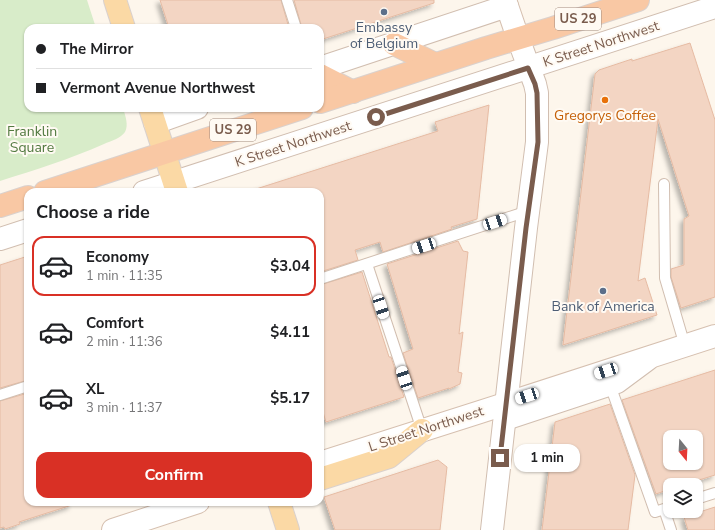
<!DOCTYPE html>
<meta charset="utf-8">
<style>
body{margin:0;font-family:"Nunito Sans",sans-serif;background:#f2f2f2;color:#202124;height:100vh;display:flex;flex-direction:column;font-size:15px;white-space:nowrap}
*{box-sizing:border-box;margin:0}
p{font-size:13px;color:#757577}
.icon{flex:none;width:22px;height:22px;fill:none;stroke:currentColor;stroke-width:2;stroke-linecap:round;stroke-linejoin:round}
.map{position:relative;flex:1;overflow:hidden}
.side{position:absolute;left:24px;top:188px;width:300px;height:318px;display:flex;flex-direction:column;background:#fff;border-radius:12px;box-shadow:0 1px 3px #0004}
.side>*{flex:none}
.hud{position:absolute;left:24px;top:24px;width:300px;height:88px;border-radius:12px;box-shadow:0 1px 3px #0004;display:grid;align-content:center;height:88px;padding:0 12px;background:#fff}
.needle{width:26px;rotate:162deg}
.controls{position:absolute;left:663px;top:430px;display:grid;gap:8px}
.controls a{display:grid;place-items:center;width:40px;height:40px;border-radius:8px;background:#fff;box-shadow:0 1px 3px #0004;font-size:20px}
.end{position:absolute;width:18px;height:18px;margin:-9px;border:5px solid #7a5c4d;background:#fff;box-shadow:0 0 0 2px #fff}
.from{border-radius:50%}
.bubble{position:absolute;height:28px;border-radius:12px;background:#fff;box-shadow:0 1px 3px #0004;font-size:13px;font-weight:700;line-height:28px;text-align:center}
.car{position:absolute;width:12px;height:24px;margin:-12px -6px;border-radius:5px;box-shadow:0 0 3px 1px #0007;background:linear-gradient(#fff 24%,#345 0 40%,#fff 0 76%,#345 0 86%,#fff 0)}
.hud b{display:flex;align-items:center;gap:14px;height:38px;font-size:15px}
.hud b+b{border-top:1px solid #e0e0e0}
.hud i{width:10px;height:10px;background:#202124}
ul{padding:0;list-style:none}
li{display:flex;align-items:center;gap:12px;height:60px;margin:0 8px 6px;padding:0 4px;border:2px solid transparent;border-radius:12px}
li div{flex:1}
li b{display:block;font-size:15px}
li em{font-style:normal;font-weight:700}
li.selected{border-color:#d93025}
li>.icon{width:36px;height:36px;stroke-width:1.5}
h2{padding:0 12px;font-size:18px;line-height:48px}
.primary-button{display:flex;gap:8px;margin-top:auto;padding:8px 12px}
.primary-button a{flex:1;height:46px;border-radius:12px;background:#d93025;color:#fff;font-size:16px;font-weight:700;line-height:46px;text-align:center}
.map>svg:first-child{display:block}
</style>
<div class="map">
<svg width="715" height="530" viewBox="0 0 715 530">
<defs>
<filter id="shadow"><feDropShadow dx="-3.5" dy="3.5" stdDeviation="2" flood-color="#0004"/></filter>
</defs>
<rect width="100%" height="100%" fill="#fdf6ec"/>
<path fill="#d8ecc9" d="M0 0H87L96 28H28V108H123C125 115 129 125 125 132 121 138 111 141 104 144 70 159 35 170 0 181Z"/>
<g fill="#f3d5c3" stroke="#e6bba3" fill-rule="evenodd" filter="url(#shadow)">
<polygon points="160,0 281,0 289,28 169,28"/>
<polygon points="294,0 434,0 434,3 320,40 320,28 302,28"/>
<polygon points="690,43 715,120 715,297 681,308 671,277 671,269 684,265 684,219 689,216 658,119 638,281 645,278 657,315 563,345 595,74 599,70 632,59 632,61"/>
<polygon points="489,105 477,219 451,227 452,229 383,252 380,242 355,250 358,260 320,272 320,192 257,192 256,189 438,131 435,122"/>
<polygon points="458,241 463,251 468,252 459,334 463,332 458,372 462,373 460,384 449,389 449,388 418,398 403,353 413,349 387,264"/>
<polygon points="28,256 28,380 0,388 0,265"/>
<polygon points="362,272 389,357 391,357 404,397 326,422 322,409 320,408 320,285"/>
<path d="M715 370V475L683 485H670V489L656 494 622 400ZM670 437H696V463H670Z"/>
<polygon points="28,393 28,502 71,502 72,505 19,522 20,524 5,529 4,527 0,528 0,401"/>
<polygon points="610,404 635,475 628,530 542,530 555,422"/>
<polygon points="438,460 447,467 440,530 335,530 324,497"/>
<polygon points="715,507 715,530 688,530 684,517"/>
</g>
<g fill="none" stroke-linecap="round" stroke-linejoin="round">
<defs>
<g id="service">
<polyline points="287,0 296,28"/>
<polyline points="664,184 665,278 685,346"/>
<polyline points="367,264 422,430"/>
<polyline points="320,279 528,211"/>
<polyline points="609,382 655,512 664,509 671,530"/>
<polyline points="0,395 28,386"/>
<polyline points="696,499 715,493"/>
</g>
<g id="tertiary">
<polyline points="320,68 507,6"/>
<polyline points="155,123 197,108"/>
<polyline points="144,192 715,7"/>
<polyline points="0,239 28,230"/>
<polyline points="505,419 617,382 648,359"/>
<polyline points="492,530 526,228 537,142 537,93 535,84 518,38"/>
</g>
<g id="secondary">
<polyline points="505,0 518,38"/>
<polyline points="320,463 480,412 715,336"/>
<polyline points="113,530 198,502"/>
</g>
<g id="primary">
<polyline points="115,0 124,28"/>
<polyline points="150,108 177,192"/>
<polyline points="320,479 389,457 422,430"/>
<polyline points="279,502 288,530"/>
</g>
<g id="trunk">
<polyline points="394,44 435,64"/>
<polyline points="320,75 353,92"/>
<polyline points="320,102 486,48 553,28 638,0"/>
<polyline points="45,192 302,108"/>
<polyline points="0,206 28,197"/>
</g>
</defs>
<use href="#service" stroke="#d1beb0" stroke-width="12"/>
<use href="#tertiary" stroke="#d1beb0" stroke-width="24"/>
<use href="#secondary" stroke="#d6c0b0" stroke-width="24"/>
<use href="#primary" stroke="#dad1cd" stroke-width="24"/>
<use href="#trunk" stroke="#dad1cd" stroke-width="24"/>
<use href="#service" stroke="#fff" stroke-width="10"/>
<use href="#tertiary" stroke="#fff" stroke-width="22"/>
<use href="#secondary" stroke="#fff" stroke-width="22"/>
<use href="#primary" stroke="#fbd9a5" stroke-width="22"/>
<use href="#trunk" stroke="#f9c8a4" stroke-width="22"/>
</g>
<g fill="none" stroke-linecap="round" stroke-linejoin="round">
<polyline stroke="#7a5c4d" stroke-width="5" points="376,117 528,68 535,84 537,93 538,142 526,228 500,458"/>
</g>
<g fill="#5c6f8a" stroke="#fffaf3" stroke-width="1.5">
<circle cx="384" cy="12" r="4"/>
<circle cx="603" cy="291" r="4"/>
</g>
<circle fill="#e8710a" stroke="#fffaf3" stroke-width="1.5" cx="605" cy="100" r="4"/>
<g text-anchor="middle" dominant-baseline="central" stroke-width="4" stroke-linejoin="round" paint-order="stroke">
<g fill="#fffaf3" stroke="#a28b7f" stroke-width="1">
<rect x="555" y="8" width="46" height="22" rx="3"/>
<rect x="210" y="119" width="46" height="22" rx="3"/>
</g>
<g font-size="13" font-weight="bold" fill="#7a5c4d">
<text x="578" y="19">US 29</text>
<text x="233" y="130">US 29</text>
</g>
<g font-size="14" fill="#4e5e75" stroke="#fffaf3">
<text x="384" y="27">Embassy<tspan x="384" dy="16">of Belgium</tspan></text>
<text x="603" y="306">Bank of America</text>
</g>
<g font-size="14" fill="#7a5c4d" stroke="#fffaf3">
<text transform="translate(601 44) rotate(-18)">K Street Northwest</text>
<text transform="translate(293 144) rotate(-18)">K Street Northwest</text>
<text transform="translate(426 429) rotate(-18)">L Street Northwest</text>
</g>
<g font-size="14" fill="#c56008" stroke="#fffaf3">
<text x="605" y="115">Gregorys Coffee</text>
</g>
<g font-size="14" fill="#537a41" stroke="#fffaf3">
<text x="32" y="131">Franklin<tspan x="32" dy="16">Square</tspan></text>
</g>
</g>
</svg>
<div class="controls">
<a><svg class="needle" viewBox="-14 -14 28 28"><path d="M0-13l5 13h-10z" fill="#e53935"/><path d="M0 13l5-13h-10z" fill="#757577"/></svg></a>
<a><svg class="icon" aria-label="layers" viewBox="0 0 24 24"><path d="M12 4l9 5-9 5-9-5zM3 14l9 5 9-5"/></svg></a>
</div>
<i class="end from" style="left:376px;top:117px"></i>
<i class="end" style="left:500px;top:458px"></i>
<div class="bubble" style="left:514px;top:444px;width:66px">1 min</div>
<i class="car" style="left:495px;top:222px;rotate:72deg"></i>
<i class="car" style="left:424px;top:246px;rotate:252deg"></i>
<i class="car" style="left:381px;top:307px;rotate:162deg"></i>
<i class="car" style="left:606px;top:371px;rotate:252deg"></i>
<i class="car" style="left:404px;top:378px;rotate:342deg"></i>
<i class="car" style="left:527px;top:396px;rotate:252deg"></i>
<div class="hud">
<b><i class="from"></i>The Mirror</b>
<b><i></i>Vermont Avenue Northwest</b>
</div>
<section class="side">
<h2>Choose a ride</h2>
<ul>
<li class="selected"><svg class="icon" aria-label="car" viewBox="0 0 24 24"><path d="M5 17H2v-5l4-1 3-4h7l3 4 3 1v5h-3M9 17h6M6 11h13"/><circle cx="7" cy="17" r="2"/><circle cx="17" cy="17" r="2"/></svg><div><b>Economy</b><p>1 min · 11:35</p></div><em>$3.04</em></li>
<li><svg class="icon" aria-label="car" viewBox="0 0 24 24"><path d="M5 17H2v-5l4-1 3-4h7l3 4 3 1v5h-3M9 17h6M6 11h13"/><circle cx="7" cy="17" r="2"/><circle cx="17" cy="17" r="2"/></svg><div><b>Comfort</b><p>2 min · 11:36</p></div><em>$4.11</em></li>
<li><svg class="icon" aria-label="car" viewBox="0 0 24 24"><path d="M5 17H2v-5l4-1 3-4h7l3 4 3 1v5h-3M9 17h6M6 11h13"/><circle cx="7" cy="17" r="2"/><circle cx="17" cy="17" r="2"/></svg><div><b>XL</b><p>3 min · 11:37</p></div><em>$5.17</em></li>
</ul>
<div class="primary-button"><a>Confirm</a></div>
</section>
</div>
